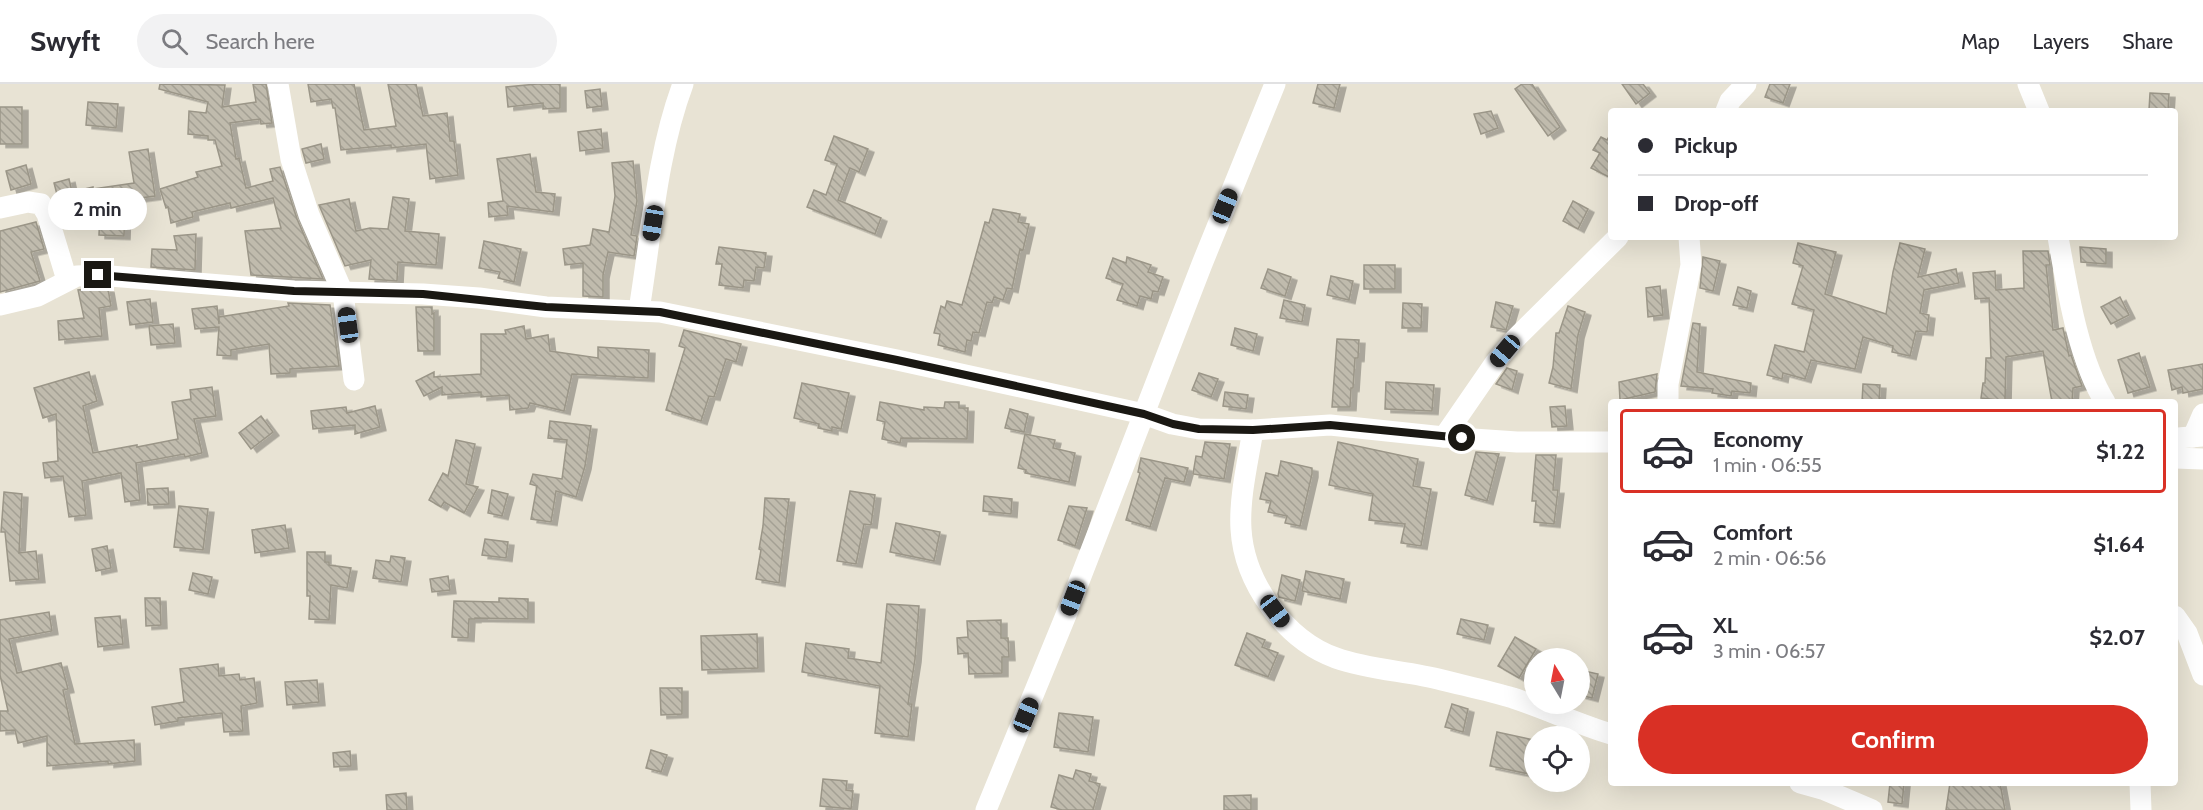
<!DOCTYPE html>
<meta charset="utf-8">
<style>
body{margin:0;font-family:Cabin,sans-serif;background:#f2f2f3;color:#2b2b33;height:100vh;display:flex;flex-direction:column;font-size:22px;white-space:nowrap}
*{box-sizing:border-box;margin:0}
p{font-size:20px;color:#7c7c81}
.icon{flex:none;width:33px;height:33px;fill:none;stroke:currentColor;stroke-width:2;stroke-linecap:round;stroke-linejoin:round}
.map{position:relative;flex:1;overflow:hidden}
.side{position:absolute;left:1608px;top:315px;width:570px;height:387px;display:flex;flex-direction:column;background:#fff;border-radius:6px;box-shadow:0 6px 24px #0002}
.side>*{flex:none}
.hud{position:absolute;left:1608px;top:24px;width:570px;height:132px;border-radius:6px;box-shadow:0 6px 24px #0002;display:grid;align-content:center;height:132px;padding:0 30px;background:#fff}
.needle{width:39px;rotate:350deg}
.tools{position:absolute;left:1524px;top:564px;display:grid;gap:12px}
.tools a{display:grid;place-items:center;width:66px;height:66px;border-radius:50%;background:#fff;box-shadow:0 6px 24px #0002;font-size:30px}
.end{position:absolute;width:27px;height:27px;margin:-14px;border:8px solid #1a1813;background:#fff;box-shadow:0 0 0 3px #fff}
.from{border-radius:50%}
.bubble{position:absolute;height:42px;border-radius:21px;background:#fff;box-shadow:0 6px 24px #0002;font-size:20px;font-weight:800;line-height:42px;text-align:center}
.car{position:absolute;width:18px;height:36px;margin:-18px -9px;border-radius:8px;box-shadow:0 0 4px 2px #0007;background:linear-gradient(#222 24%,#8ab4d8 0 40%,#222 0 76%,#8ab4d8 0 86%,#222 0)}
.hud b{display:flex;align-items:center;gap:21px;height:57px;font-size:22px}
.hud b+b{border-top:2px solid #e1e1e2}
.hud i{width:15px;height:15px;background:#2b2b33}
ul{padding:10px 0 0;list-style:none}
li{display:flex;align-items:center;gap:18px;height:84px;margin:0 12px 9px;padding:0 18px;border:3px solid transparent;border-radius:6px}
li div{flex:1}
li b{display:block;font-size:22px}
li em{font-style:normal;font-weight:800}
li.selected{border-color:#d93025}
li>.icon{width:54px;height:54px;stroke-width:1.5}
.primary-button{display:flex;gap:12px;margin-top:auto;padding:12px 30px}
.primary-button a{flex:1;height:69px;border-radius:36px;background:#d93025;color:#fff;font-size:24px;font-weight:800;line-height:69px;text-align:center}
header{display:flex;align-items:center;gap:36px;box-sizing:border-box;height:84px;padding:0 30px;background:#fff;border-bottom:2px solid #e1e1e2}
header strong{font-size:28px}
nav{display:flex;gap:33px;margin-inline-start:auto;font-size:21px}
.search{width:420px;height:54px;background:#f2f2f3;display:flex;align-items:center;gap:15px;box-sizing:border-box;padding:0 21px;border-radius:33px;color:#7c7c81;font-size:22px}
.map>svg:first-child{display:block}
</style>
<header>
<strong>Swyft</strong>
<div class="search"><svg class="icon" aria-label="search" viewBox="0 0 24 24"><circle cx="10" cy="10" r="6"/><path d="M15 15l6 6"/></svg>Search here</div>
<nav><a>Map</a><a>Layers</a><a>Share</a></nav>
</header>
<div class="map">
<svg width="2203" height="726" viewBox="0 0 2203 726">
<defs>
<pattern id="building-back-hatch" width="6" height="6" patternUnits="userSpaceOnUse" patternTransform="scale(1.5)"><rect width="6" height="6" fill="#c0bbad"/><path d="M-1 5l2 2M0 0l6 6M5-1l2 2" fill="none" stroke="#a4a094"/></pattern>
<filter id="shadow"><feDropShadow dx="6" dy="3.5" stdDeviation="0" flood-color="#0004"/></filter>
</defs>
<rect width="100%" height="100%" fill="#e8e3d4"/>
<g fill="url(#building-back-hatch)" stroke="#9b9688" stroke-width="1.5" filter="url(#shadow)">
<polygon points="160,0 225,1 222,23 256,18 253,0 266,0 272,39 261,40 260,35 230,39 236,75 239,74 246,104 273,97 270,85 280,83 297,135 323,195 251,191 245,147 281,144 273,114 231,124 230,119 192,128 193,133 171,139 168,123 166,124 160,105 198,93 196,88 222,82 215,56 208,56 208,52 188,50 189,27 206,29 208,18 159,5"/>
<polygon points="308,0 354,0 364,46 396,42 388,0 416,0 423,32 447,29 450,57 454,57 458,91 430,95 426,60 391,64 391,61 341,66 335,24 333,24 331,15 311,18"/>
<polygon points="537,0 560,0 560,24 543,25 543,19 508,23 506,3"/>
<polygon points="1318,0 1340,0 1334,24 1313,19"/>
<polygon points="1522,0 1532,0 1560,43 1548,52 1515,5"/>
<polygon points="1622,0 1643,0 1650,9 1636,20"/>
<polygon points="1770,0 1790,0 1783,19 1765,13"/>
<polygon points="600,5 602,22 587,24 585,7"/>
<polygon points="2150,9 2169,10 2168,27 2149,26"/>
<polygon points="88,18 118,20 116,44 86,41"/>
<rect x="0" y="23" width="22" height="37"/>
<polygon points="1491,27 1498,44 1481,50 1474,30"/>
<polygon points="601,45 603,64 580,67 578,48"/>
<polygon points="1611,49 1611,94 1591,84 1600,69 1593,66 1601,53 1607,56"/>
<polygon points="834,52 868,65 859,88 850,84 838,116 881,134 875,150 807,123 814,106 826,111 837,80 825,76"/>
<polygon points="321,60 324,75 306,79 302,65"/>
<polygon points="148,65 155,112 133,115 134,122 125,123 124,152 99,151 100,128 64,137 54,99 69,95 72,108 93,103 93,105 134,99 129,68"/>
<polygon points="530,70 536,108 555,110 553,128 507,122 508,131 489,133 488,119 503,117 497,75"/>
<polygon points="633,77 637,117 631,151 637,152 634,172 608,168 603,191 603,213 583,212 583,179 565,181 563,165 590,161 593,145 609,148 615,112 612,79"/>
<polygon points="26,81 31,100 11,106 6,87"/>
<polygon points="393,113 409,115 405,147 439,150 436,181 398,178 397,197 369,195 371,176 345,182 319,121 349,115 356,147 370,144 388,145"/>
<polygon points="1573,117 1588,125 1578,145 1563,137"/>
<polygon points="993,125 1020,130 1018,138 1029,140 1023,166 1020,165 1012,205 1007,204 1003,216 994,213 992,219 987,218 979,249 973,248 971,257 967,256 965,268 938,261 940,250 934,249 941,222 945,224 947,217 962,221 985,138 989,139"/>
<polygon points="36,138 44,165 31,168 40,197 0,208 0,147"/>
<polygon points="196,150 195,186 151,183 152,165 177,166 174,152"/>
<polygon points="484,157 521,165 514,198 498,194 500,188 479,184"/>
<polygon points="1798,159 1836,168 1825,210 1886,230 1893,188 1900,159 1925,165 1918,193 1956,185 1959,199 1924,206 1920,229 1929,231 1927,248 1916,247 1910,272 1892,268 1893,262 1863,253 1855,285 1811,276 1805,295 1783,289 1782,295 1767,291 1775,261 1804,268 1814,226 1792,220 1803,182 1793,179"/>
<polygon points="719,163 766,169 764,184 756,183 754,197 744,196 743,204 719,201 722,180 716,180"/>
<polygon points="2080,163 2106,165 2106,180 2081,178"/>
<polygon points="2023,167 2048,167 2050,181 2046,181 2053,246 2063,244 2069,272 2071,271 2082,302 2073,304 2072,318 2052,318 2043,267 2006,273 2005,317 1981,314 1983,299 1985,299 1986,274 1991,274 1989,214 1975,215 1973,189 1995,187 1996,206 2024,204"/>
<polygon points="1127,173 1151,181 1148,188 1163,193 1158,208 1153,207 1151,215 1140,212 1137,222 1117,216 1123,200 1106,194 1113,174 1126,179"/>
<polygon points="1703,173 1720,177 1713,207 1700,204"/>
<rect x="1364" y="181" width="31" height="24"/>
<polygon points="1268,185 1291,193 1285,212 1261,204"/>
<polygon points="1331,192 1353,197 1349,216 1327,211"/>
<polygon points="1660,202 1663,231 1648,233 1646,204"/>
<polygon points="1738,203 1751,207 1747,224 1733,221"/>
<polygon points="98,204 108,205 111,222 99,224 102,252 59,256 58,237 84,234 78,206"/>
<polygon points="2120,213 2129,231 2111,240 2101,223"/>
<polygon points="150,215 153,238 130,241 127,218"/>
<polygon points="1284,216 1305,221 1302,238 1280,234"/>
<polygon points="1496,218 1513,222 1506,246 1491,243"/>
<polygon points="288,219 330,221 339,282 290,285 290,289 271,290 269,260 231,266 231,272 217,271 219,243 195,245 192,225 217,222 219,240 219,233 289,222"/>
<polygon points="1403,219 1422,220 1421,244 1402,244"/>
<polygon points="1568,222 1585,228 1578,251 1571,305 1549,299 1553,283 1556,249 1559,249"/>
<polygon points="416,223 432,223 432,230 434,229 434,267 418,267"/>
<polygon points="1693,239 1700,240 1697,288 1751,299 1750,309 1732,307 1731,312 1712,309 1713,305 1681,302"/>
<polygon points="173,240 175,259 151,261 149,242"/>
<polygon points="524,242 526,255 548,251 550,267 598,274 598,263 649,266 648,294 572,290 564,327 530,319 528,324 510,326 509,311 481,313 481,308 442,311 442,303 424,312 416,297 434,288 434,293 481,290 481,250 506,250 505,246"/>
<polygon points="1235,244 1257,250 1253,267 1231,261"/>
<polygon points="684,246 741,260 736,278 726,275 714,313 709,312 701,337 666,326 685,264 679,262"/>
<polygon points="1337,255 1359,256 1358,274 1355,274 1353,304 1351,304 1350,323 1332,323"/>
<polygon points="2139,269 2150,303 2128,309 2118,276"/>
<polygon points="2203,280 2203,305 2183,309 2182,303 2172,306 2168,286"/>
<polygon points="1507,284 1517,287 1512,306 1496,300"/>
<polygon points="89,288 97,317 83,322 93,369 137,361 137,363 178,355 172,318 191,315 190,306 212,303 216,332 194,335 202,369 185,373 184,370 136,379 140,416 125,418 121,389 82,397 86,431 69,433 63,392 45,394 43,379 58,377 56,330 43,334 34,304"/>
<polygon points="1199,289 1218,295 1211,313 1192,306"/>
<polygon points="1657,290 1655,308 1620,316 1619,298"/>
<polygon points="1386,298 1434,301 1432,327 1385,325"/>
<polygon points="802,299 849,309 841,345 832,343 832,347 818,344 819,340 794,334"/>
<polygon points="1863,300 1880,301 1879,318 1862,318"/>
<polygon points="1225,308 1248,311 1246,325 1223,322"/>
<polygon points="880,318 924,326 924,323 944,324 945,318 959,318 959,324 968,324 967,355 901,354 900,359 882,355 885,338 877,336"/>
<polygon points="375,322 380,343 355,350 355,341 313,345 311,327 346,323 347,329"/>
<polygon points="1565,322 1567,342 1552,343 1550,323"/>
<polygon points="1010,325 1028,330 1024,348 1005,344"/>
<polygon points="261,332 273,348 251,365 239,349"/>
<polygon points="550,337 591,342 585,382 576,413 556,407 551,438 531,435 537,402 530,400 533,390 562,395 567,356 548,354"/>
<polygon points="1025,350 1055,356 1053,364 1075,369 1069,398 1025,389 1026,386 1018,384"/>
<polygon points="456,356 475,360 466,400 478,403 464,429 444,418 441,423 429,416 443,389 448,392"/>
<polygon points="1205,358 1230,360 1224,395 1193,390 1196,372 1202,373"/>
<polygon points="1338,358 1418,375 1413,402 1431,405 1421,462 1401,459 1405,440 1369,436 1373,410 1329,401"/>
<polygon points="1476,368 1499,370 1487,417 1465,411"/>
<polygon points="1536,371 1556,371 1553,406 1558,406 1554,440 1534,438 1536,417 1532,417"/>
<polygon points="1141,374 1188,384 1184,398 1165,394 1150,443 1126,436 1140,389 1138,388"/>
<polygon points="1281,377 1312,384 1312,390 1300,442 1285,439 1287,432 1268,428 1271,417 1260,415 1266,389 1278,392"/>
<polygon points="168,404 169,420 148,421 147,405"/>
<polygon points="492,406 508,410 502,432 488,429"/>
<polygon points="850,407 875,411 871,441 864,440 856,480 837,477"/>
<polygon points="4,408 22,410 19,469 36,467 39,495 10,497 5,448 1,448"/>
<polygon points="984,412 1012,415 1011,430 983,427"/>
<polygon points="765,414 789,415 779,499 756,495 761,466 759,465 763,442"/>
<polygon points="179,422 208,425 203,466 174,463"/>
<polygon points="1069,422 1087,424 1075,462 1058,456"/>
<polygon points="896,439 940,448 934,477 890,468"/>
<polygon points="285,441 289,464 255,469 252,446"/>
<polygon points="485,455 508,458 506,474 482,471"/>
<polygon points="107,462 111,484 96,487 92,465"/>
<polygon points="307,468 325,468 325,478 329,478 329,481 351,484 347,504 331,501 329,536 309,535 310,512 307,512"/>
<polygon points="391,472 405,474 401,498 373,494 376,476 390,478"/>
<polygon points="1306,487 1344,495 1340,515 1302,507"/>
<polygon points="193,489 212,493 208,510 189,506"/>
<polygon points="1282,491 1300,496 1295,517 1279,513 1278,510"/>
<polygon points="448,492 450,506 432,508 430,495"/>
<polygon points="145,514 160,514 161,541 146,542"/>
<polygon points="499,514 528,515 528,535 475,534 475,535 469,535 468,554 452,553 454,517 499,518"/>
<polygon points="887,520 919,522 915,575 908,620 912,620 908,653 875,649 880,602 802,588 806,559 849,565 848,574 881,579"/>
<polygon points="49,528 52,547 9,555 17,589 61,579 68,605 63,606 75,660 134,656 135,677 108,680 108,677 47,682 47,652 18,659 15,646 0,647 0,627 8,627 0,591 0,536"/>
<polygon points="120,532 123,560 98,563 95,534"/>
<polygon points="1461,535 1488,541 1484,556 1457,550"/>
<polygon points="1001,536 1001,554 1008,554 1009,573 1002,573 1002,589 969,590 968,569 958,570 957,554 968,553 967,537"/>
<polygon points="1247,549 1265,556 1262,563 1278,569 1268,593 1235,581"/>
<polygon points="757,550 758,584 702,586 701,552"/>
<polygon points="1515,553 1536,565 1519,594 1498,582"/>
<polygon points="218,580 219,592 239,590 240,596 254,594 257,619 241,622 243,647 224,648 222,629 178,634 178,637 155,641 152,623 184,618 180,585"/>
<polygon points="1580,586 1598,590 1592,614 1580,611"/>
<polygon points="317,596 319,618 287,621 285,598"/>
<polygon points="660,604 682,604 682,630 661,631"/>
<polygon points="1452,620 1468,625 1463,648 1445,643"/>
<polygon points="1059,629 1093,633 1088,668 1054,663"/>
<polygon points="1497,648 1534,656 1534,691 1490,682"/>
<polygon points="651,666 667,671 661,688 646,684"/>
<polygon points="350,667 351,682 334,683 333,669"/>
<polygon points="1076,686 1091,690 1089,697 1100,700 1093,726 1062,726 1051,723 1059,691 1073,695"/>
<polygon points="823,695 847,697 846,706 853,707 851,725 820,722"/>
<polygon points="1890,699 1904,699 1902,720 1888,718"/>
<polygon points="1950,699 2000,699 2005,726 1946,726"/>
<polygon points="406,709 407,726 387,726 386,711"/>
<polygon points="1251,711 1251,726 1224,726 1224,712"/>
</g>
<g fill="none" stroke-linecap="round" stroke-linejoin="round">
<g stroke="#fff" stroke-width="21">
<polyline points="278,0 291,75 309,131 343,209 354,296"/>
<polyline points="2028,0 2039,27"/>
<polyline points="1726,27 1730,17 1746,0"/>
<polyline points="0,124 28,118 41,120 47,130 67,196"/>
<path d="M2058 153C2067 203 2078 275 2105 318"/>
<polyline points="0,221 38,212 77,192 98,191 294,207 423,210 479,214 546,223 660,228 897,276 1144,330 1172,340 1199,345 1253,346 1330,341 1444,353 1517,358 1611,358"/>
<path d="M639 226C651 153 657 69 683 0"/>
<polyline points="1668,318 1668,300 1691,181 1689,153"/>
<path d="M1253 346C1248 377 1239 414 1241 445 1244 498 1285 556 1336 574 1369 586 1408 587 1442 596 1466 602 1490 607 1513 614 1546 625 1578 640 1611 650"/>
<polyline points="1444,353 1495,279 1515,255 1618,153"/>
<polyline points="2193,353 2203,330"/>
<polyline points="2175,356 2178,354 2203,352"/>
<polyline points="2175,374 2203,375"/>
<polyline points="2175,532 2187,549 2203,591"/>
<polyline points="1800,699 1825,706 1872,726"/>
<polyline points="2140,699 2141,726"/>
<polyline points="986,726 1066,531 1202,180 1275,0"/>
</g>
</g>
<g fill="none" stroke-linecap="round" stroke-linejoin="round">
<polyline stroke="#1a1813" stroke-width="8" points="98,191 294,207 423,210 546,223 660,228 897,276 1144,330 1173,340 1199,345 1253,346 1330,341 1462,354"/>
</g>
</svg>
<div class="tools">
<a><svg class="needle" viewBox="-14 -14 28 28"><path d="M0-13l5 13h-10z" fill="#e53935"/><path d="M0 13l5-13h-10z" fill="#7c7c81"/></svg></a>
<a><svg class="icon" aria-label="locate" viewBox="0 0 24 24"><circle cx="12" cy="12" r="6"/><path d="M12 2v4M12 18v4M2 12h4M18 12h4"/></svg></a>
</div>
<i class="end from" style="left:1462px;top:354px"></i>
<i class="end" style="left:98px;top:191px"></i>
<div class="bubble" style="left:48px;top:104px;width:99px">2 min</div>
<i class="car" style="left:1225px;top:122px;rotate:22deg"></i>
<i class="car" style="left:653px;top:139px;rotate:189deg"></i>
<i class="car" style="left:348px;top:241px;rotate:352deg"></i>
<i class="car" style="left:1505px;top:267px;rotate:220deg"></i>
<i class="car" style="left:1073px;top:514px;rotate:201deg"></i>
<i class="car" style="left:1275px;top:527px;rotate:143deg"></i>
<i class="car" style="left:1026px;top:631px;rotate:22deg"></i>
<div class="hud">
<b><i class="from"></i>Pickup</b>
<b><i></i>Drop-off</b>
</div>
<section class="side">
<ul>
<li class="selected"><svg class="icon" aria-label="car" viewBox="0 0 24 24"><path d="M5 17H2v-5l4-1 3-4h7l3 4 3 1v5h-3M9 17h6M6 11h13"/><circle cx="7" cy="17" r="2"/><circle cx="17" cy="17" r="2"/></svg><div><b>Economy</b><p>1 min · 06:55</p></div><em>$1.22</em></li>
<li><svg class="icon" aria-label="car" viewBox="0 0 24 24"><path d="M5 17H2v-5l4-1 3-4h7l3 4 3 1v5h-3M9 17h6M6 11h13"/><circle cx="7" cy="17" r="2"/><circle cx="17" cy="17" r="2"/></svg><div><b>Comfort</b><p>2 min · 06:56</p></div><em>$1.64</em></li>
<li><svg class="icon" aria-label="car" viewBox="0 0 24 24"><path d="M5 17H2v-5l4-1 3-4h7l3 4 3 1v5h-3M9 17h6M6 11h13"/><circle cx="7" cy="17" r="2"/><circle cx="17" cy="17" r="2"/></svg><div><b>XL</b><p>3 min · 06:57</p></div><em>$2.07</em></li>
</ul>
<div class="primary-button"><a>Confirm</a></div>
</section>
</div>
